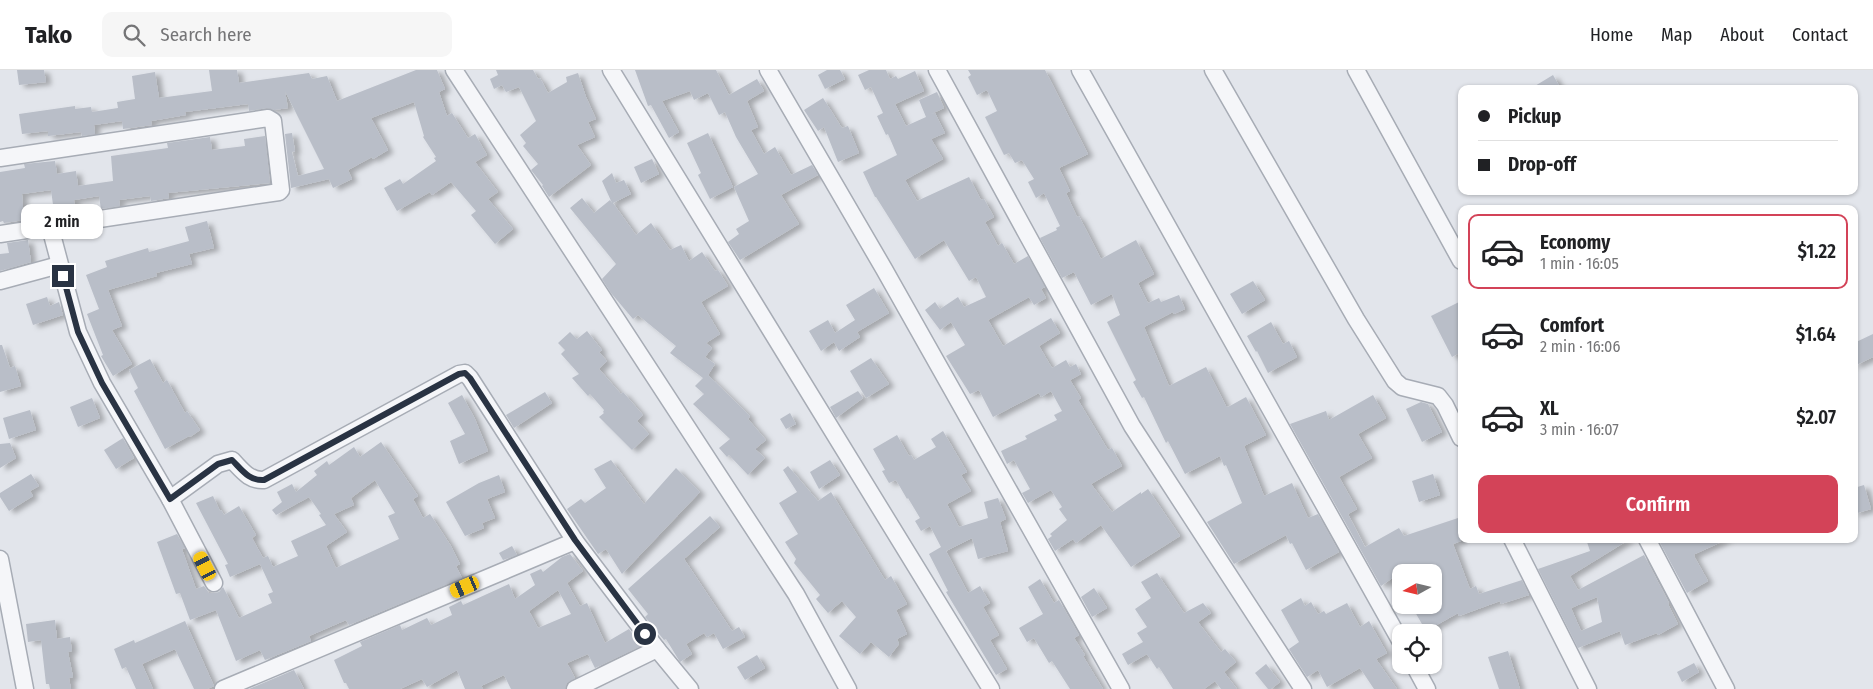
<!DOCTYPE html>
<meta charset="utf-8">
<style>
body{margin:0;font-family:"Fira Sans Condensed",sans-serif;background:#f6f6f6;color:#202124;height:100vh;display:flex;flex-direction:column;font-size:19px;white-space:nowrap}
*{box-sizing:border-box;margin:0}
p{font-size:16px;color:#757577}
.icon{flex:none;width:28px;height:28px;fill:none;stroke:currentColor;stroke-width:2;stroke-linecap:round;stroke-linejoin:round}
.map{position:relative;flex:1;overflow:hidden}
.details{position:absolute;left:1458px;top:135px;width:400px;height:338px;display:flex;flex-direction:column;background:#fff;border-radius:10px;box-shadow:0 1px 4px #0004}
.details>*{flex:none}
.hud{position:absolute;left:1458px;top:15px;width:400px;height:110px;border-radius:10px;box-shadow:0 1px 4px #0004;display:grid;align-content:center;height:110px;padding:0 20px;background:#fff}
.needle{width:32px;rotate:262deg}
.buttons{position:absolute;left:1392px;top:494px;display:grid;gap:10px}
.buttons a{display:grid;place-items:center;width:50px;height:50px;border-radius:10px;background:#fff;box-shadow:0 1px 4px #0004;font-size:25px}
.end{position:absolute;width:22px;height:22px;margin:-11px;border:6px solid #293343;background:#fff;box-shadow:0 0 0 2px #fff}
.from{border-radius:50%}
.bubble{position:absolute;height:35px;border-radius:10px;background:#fff;box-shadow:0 1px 4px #0004;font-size:16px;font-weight:600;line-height:35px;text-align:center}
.car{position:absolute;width:15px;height:30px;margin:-15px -8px;border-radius:6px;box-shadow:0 0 4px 1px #0007;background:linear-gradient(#f5c518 24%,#345 0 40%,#f5c518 0 76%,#345 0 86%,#f5c518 0)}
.hud b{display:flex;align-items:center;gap:18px;height:48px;font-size:19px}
.hud b+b{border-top:1px solid #e0e0e0}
.hud i{width:12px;height:12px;background:#202124}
ul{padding:9px 0 0;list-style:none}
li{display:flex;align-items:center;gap:15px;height:75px;margin:0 10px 8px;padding:0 10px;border:2px solid transparent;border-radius:10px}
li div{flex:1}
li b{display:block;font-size:19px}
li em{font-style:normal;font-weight:600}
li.active{border-color:#d34358}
li>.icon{width:45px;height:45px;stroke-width:1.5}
.primary-button{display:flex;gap:10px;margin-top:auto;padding:10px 20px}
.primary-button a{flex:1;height:58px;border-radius:10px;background:#d34358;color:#fff;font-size:20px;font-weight:600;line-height:58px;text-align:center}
header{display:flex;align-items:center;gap:30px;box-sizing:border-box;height:70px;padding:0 25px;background:#fff;border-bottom:1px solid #e0e0e0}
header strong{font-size:24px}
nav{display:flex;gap:28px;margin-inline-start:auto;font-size:18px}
.search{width:350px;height:45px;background:#f6f6f6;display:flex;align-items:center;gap:12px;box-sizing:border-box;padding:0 18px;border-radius:10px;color:#757577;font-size:19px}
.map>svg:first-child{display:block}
</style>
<header>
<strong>Tako</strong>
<div class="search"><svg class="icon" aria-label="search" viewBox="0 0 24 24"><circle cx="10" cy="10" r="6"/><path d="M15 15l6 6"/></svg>Search here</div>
<nav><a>Home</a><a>Map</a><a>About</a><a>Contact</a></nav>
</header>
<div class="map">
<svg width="1873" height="619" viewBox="0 0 1873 619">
<defs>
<filter id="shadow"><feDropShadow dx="5.5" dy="3" stdDeviation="2.5" flood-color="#0004"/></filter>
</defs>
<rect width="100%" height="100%" fill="#e2e5eb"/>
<g fill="#b9bec8" fill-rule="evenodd" filter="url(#shadow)">
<polygon points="17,0 44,0 46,12 19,15"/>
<polygon points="209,0 237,0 239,13 309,3 312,9 327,6 337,31 416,0 437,0 445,19 439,22 447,46 452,43 468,68 475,64 487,85 475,92 498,122 488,129 513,159 495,174 471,145 476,141 451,112 432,125 430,122 397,141 384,118 400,109 403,114 436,91 434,88 436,87 423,67 424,66 414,32 371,48 388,80 373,89 372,87 348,100 352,109 333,118 329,109 291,118 285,64 292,63 295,81 292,82 298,106 324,99 285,21 288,38 274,40 267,38 249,41 248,34 185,42 186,45 151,51 152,55 123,59 122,51 94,55 95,64 82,66 81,62 48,66 48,61 22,64 19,44 75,36 75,39 91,37 92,42 118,38 117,32 135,29 132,6 155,2 159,28 212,21"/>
<polygon points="496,0 533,0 538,9 540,8 548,23 567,12 566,7 578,3 586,27 596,49 588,52 595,67 577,75 591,95 549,127 542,116 543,115 531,100 538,94 523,76 526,73 520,65 536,51 519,17 506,22 502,15 494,19 490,9 498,5"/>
<polygon points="635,0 716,0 729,25 757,9 764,21 747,31 758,57 751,60 764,84 775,77 791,105 812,95 818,105 781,125 799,154 740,190 728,172 739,164 736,159 749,151 734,117 758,104 736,67 725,42 719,45 708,23 694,30 690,21 662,31 679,62 669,68 651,35 648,36"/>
<polygon points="827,0 840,0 845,9 825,19 818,5"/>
<polygon points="869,0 886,0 890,9 896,6 898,9 915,1 924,21 895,34 906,56 926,47 919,30 937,22 944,38 931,44 935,43 945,63 931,69 943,89 905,110 917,131 969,107 981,130 984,129 994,147 985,152 998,176 1002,173 1014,194 1028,186 1045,217 1041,219 1046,228 1034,235 1029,227 988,250 1003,276 1051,248 1060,263 1039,276 1052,298 1066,290 1070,297 1076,294 1081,304 1070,310 1081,328 1078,330 1108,380 1112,378 1122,396 1091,414 1112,442 1141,422 1141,424 1148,419 1180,466 1131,497 1101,455 1076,473 1073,469 1055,481 1048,469 1052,466 1050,464 1067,450 1059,439 1062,437 1051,420 1028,433 1022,423 1030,419 1014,390 1007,394 1001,381 1027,369 1025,366 1057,350 1054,345 1062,341 1051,321 1041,327 1039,323 993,347 979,320 970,324 946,286 965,275 951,252 940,260 925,240 935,232 940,239 958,227 964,237 986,227 976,207 969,211 944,170 915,189 876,127 875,127 863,102 897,85 888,64 886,65 877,46 883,43 871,17 865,20 858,5"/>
<polygon points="968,0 1045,0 1088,84 1059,98 1070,121 1066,123 1077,147 1079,146 1101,189 1136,170 1154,204 1138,213 1148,233 1159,228 1161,232 1179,225 1185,239 1174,244 1173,242 1144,257 1169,316 1206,297 1226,336 1228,337 1246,327 1266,365 1244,376 1264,426 1292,413 1308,448 1318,444 1339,482 1306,500 1292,473 1290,474 1286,465 1234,494 1207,452 1242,433 1226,395 1224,396 1220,386 1185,404 1168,371 1166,373 1144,327 1142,328 1133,312 1136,310 1107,252 1120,245 1112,224 1091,235 1074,202 1062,208 1040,168 1057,160 1056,158 1060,156 1044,123 1036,128 1028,112 1034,109 1022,90 1015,93 1009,83 1004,85 985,47 997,41 987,20 977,25 968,7 971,5"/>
<polygon points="1553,5 1561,19 1530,19"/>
<polygon points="823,28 842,58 848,56 859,83 838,92 824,57 818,61 804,40"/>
<polygon points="708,63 733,117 710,129 698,105 701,103 687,73"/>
<polygon points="265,66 270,113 168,123 169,128 151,131 150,126 119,130 120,136 101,139 99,126 74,130 75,139 54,142 51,120 22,124 24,150 4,153 3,151 0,152 0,102 25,98 24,94 55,91 57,104 76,101 78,116 113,111 111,86 168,78 167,73 210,67 212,80 245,76 244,69"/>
<polygon points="652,89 659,104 641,113 634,97"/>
<polygon points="612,103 616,113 624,110 631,124 613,133 636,165 651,153 670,180 681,175 689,191 702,182 715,201 718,200 728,216 701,232 720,264 706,273 712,278 705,287 715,294 708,305 750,346 748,349 766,370 755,379 765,388 748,405 729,385 727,387 719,378 730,369 693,334 704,324 695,316 703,308 670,283 676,276 638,245 633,249 611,223 602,209 616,194 570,138 582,128 594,143 610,130 612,133 602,111"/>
<polygon points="207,151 214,178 189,184 192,194 156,203 157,206 108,220 122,256 112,260 132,294 113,306 101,286 103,285 87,244 99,239 86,205 107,197 105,191 148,178 149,182 189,171 185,157"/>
<polygon points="28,170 31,192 0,201 0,184 9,183 7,173"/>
<polygon points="1253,211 1265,230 1242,244 1230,224"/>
<polygon points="874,218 889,243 857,262 860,267 839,281 834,272 821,281 809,261 828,250 835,263 855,250 846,235"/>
<polygon points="47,227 50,236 59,232 63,245 33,255 26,234"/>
<polygon points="1461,231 1461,282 1452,287 1431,246"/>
<polygon points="1271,252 1283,274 1289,271 1297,287 1268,303 1257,281 1256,282 1247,266"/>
<polygon points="587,261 602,280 599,282 607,291 599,299 621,324 623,322 643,345 637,351 649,364 632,380 599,347 604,343 603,342 604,340 590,324 588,326 572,308 579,304 561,284 565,280 558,273 570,262 577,269"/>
<polygon points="1873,264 1873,287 1854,296 1854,273"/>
<polygon points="0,275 2,275 10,298 15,296 21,316 0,322"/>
<polygon points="871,288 889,314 866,328 850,301"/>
<polygon points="150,289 163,313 167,310 185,343 187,341 200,360 190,367 189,366 165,379 134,321 138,318 129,300"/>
<polygon points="858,321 863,328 836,348 830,337"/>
<polygon points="545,322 552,333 514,358 506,345"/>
<polygon points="462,325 475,349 488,381 459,394 450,371 465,364 448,333"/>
<polygon points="1373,325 1386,348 1358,364 1372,388 1339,407 1357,439 1348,444 1365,477 1399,458 1404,466 1461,447 1461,471 1453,474 1470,519 1476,516 1479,524 1522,510 1529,525 1501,534 1500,531 1459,546 1458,543 1426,561 1411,535 1434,535 1434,502 1401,502 1381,516 1290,354 1326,341 1329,350"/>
<polygon points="92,328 100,348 78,357 70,337"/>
<polygon points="1421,332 1428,334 1442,362 1422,372 1406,339"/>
<polygon points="30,340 36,360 9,369 3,348"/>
<polygon points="790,343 796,354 786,359 780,349"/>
<polygon points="943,361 967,402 961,405 971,421 947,434 959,457 988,448 984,432 998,428 1006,449 1000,452 1008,481 978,489 972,468 946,481 968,523 980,516 990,533 983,537 999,565 990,570 1007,599 996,605 946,522 948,521 929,484 941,477 930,456 921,461 915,451 920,448 908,428 907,429 896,410 889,413 882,401 885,400 873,379 897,365 909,386 911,385 914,390 936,377 931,369"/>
<polygon points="123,368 134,388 116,399 104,380"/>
<path d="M381 372 418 426 413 429 423 448 430 444 451 476 460 494 456 496 462 508 349 555 346 550 309 566 311 571 265 590 260 580 236 591 216 540 190 550 180 523 176 524 157 472 177 464 185 478 182 479 196 519 204 516 209 523H214L219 522 223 517 239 548 272 533 268 524 273 522 260 494 230 507 225 495 228 494 196 433 213 426 220 441 221 440 224 445 239 436 256 465 252 468 263 488 268 486 273 497 298 486 291 471 326 455 319 445 321 444 309 427 276 445 272 440 282 432 277 422 292 414 296 422 317 405 314 401 327 391 329 395 354 377 360 387ZM375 410 395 443 388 446 399 469 336 498 326 476 347 462 334 444 354 435 351 428Z"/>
<polygon points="10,373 16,388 0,398 0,374"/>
<polygon points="611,390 644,434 676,398 700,422 622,504 606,479 598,484 567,439 581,429 585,433 606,418 594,399"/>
<polygon points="830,390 840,405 819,419 810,402"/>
<polygon points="788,396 818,431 831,422 885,510 891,506 907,534 896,540 907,564 897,569 899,574 889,587 871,572 860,584 839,566 856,547 842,531 828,543 816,529 820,525 794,493 796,489 785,472 798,464 779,433 797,422 783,400"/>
<polygon points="31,404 39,416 30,421 33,426 9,441 0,427 0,423"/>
<polygon points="1433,404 1440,425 1419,432 1412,411"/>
<polygon points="499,405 505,422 487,429 495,448 482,453 484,458 465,466 446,432 479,413"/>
<polygon points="1864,415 1871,439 1854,444 1854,418"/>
<polygon points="710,446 720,457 684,489 732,561 739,557 745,567 723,579 714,563 707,567 704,563 686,574 692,584 680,592 666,569 664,570 645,547 648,544 628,519"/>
<path d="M1586 469H1630L1570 506 1578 520 1644 485 1669 533 1668 534 1678 554 1658 565 1657 563 1625 575 1620 561 1578 578 1538 499 1590 481ZM1597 527 1602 552 1581 561 1571 538Z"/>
<polygon points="1658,469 1728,469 1695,484 1694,486 1708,511 1687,523"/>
<polygon points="512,476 517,485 503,490 499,483"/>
<path d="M570 484 583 501 567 513 580 536 587 533 605 573 629 559 641 576 595 598 588 584 567 593 575 608 567 613 565 619H511L504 605 481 616 483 619H465L457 600 427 617 422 609 400 619H349L346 613H344L334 590 362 576 360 572 400 555 402 560 427 548 431 555 452 545 449 537 461 531 463 535 509 514 515 529 535 515 530 504 541 499 543 502 562 487ZM558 520 571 544 538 558 529 541Z"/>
<polygon points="1157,503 1184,543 1203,533 1211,543 1198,552 1221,582 1225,579 1236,592 1224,602 1237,619 1221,619 1215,611 1204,619 1173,619 1159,597 1157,599 1147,584 1128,595 1122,584 1143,572 1137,563 1147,557 1135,539 1151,528 1141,512"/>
<polygon points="1040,509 1054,533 1059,530 1079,565 1074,568 1085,585 1083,586 1103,619 1070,619 1052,591 1049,593 1034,568 1027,572 1019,558 1043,544 1028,517"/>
<polygon points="1094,518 1107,538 1092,547 1081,527"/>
<polygon points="1301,528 1305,536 1311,532 1318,544 1324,541 1326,544 1347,533 1360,557 1369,551 1387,583 1376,589 1397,619 1374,619 1360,598 1327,617 1318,600 1307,607 1289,579 1299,572 1281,540"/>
<polygon points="55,550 57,569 70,567 72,581 68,582 73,607 69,608 71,619 50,619 49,614 46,614 41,570 28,572 26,554"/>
<polygon points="185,551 214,616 207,619 194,619 175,579 142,594 153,619 136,619 126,597 122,599 114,579 134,570 135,573"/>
<polygon points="1508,581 1520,619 1499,619 1488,587"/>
<polygon points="757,585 765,598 745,610 737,597"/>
<polygon points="1694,593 1699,602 1682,612 1677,602"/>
<polygon points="1266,594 1280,612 1271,619 1268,619 1255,603"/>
<polygon points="294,600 304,619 249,619"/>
</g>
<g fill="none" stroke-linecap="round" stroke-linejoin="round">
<defs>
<g id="minor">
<polyline points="454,0 796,524 848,619"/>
<polyline points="611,0 991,619"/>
<polyline points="768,0 884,199 1121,619"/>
<polyline points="937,0 1132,356 1303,619"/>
<polyline points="1080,0 1401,572"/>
<polyline points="1213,0 1356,249 1395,311 1402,317 1438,326 1445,335 1461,368"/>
<polyline points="1356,0 1461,191"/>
<polyline points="0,88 268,48 273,51 281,120 279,122 0,164"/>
<polyline points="50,157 78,262 102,313 170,429 214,513"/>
<polyline points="0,211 59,195"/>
<path d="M170 429 218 394 232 390C242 400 249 411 264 410L459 304 465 303 470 308 575 471 657 579 690 619"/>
<polyline points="1512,469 1588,619"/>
<polyline points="1647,469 1726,619"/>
<polyline points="0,489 25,619"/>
<polyline points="1414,595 1427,619"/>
<polyline points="223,619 575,471"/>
<polyline points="575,619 657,579"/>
</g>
</defs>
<use href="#minor" stroke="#a7acb5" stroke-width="19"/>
<use href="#minor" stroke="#f5f6f9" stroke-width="16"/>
</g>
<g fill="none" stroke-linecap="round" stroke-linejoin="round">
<path stroke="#293343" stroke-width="6" d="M63 206 78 262 102 313 170 429 218 394 232 390C242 400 249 411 264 410L459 304 465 303 470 308 575 470 645 564"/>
</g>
</svg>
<div class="buttons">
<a><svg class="needle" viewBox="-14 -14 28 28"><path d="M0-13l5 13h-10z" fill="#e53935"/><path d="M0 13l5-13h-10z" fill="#757577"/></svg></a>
<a><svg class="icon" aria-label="locate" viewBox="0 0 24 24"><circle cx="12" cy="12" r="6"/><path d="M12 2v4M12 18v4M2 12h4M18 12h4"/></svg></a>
</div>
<i class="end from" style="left:645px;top:564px"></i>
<i class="end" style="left:63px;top:206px"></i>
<div class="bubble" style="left:21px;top:134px;width:82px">2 min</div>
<i class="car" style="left:205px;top:496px;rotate:333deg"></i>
<i class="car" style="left:465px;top:517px;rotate:247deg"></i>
<div class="hud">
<b><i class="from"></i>Pickup</b>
<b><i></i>Drop-off</b>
</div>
<section class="details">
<ul>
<li class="active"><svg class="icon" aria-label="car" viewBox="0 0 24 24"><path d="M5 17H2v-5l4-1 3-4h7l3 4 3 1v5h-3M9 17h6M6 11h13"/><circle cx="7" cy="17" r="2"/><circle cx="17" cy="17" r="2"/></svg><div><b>Economy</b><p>1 min · 16:05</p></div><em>$1.22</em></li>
<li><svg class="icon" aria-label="car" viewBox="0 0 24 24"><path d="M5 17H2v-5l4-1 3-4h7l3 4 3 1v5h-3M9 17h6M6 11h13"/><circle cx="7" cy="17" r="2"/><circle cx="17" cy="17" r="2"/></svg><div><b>Comfort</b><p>2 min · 16:06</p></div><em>$1.64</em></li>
<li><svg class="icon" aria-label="car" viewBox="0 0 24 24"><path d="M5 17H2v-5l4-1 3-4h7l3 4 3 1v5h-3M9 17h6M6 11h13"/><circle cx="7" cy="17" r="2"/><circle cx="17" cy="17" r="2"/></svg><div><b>XL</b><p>3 min · 16:07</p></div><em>$2.07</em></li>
</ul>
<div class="primary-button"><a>Confirm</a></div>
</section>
</div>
